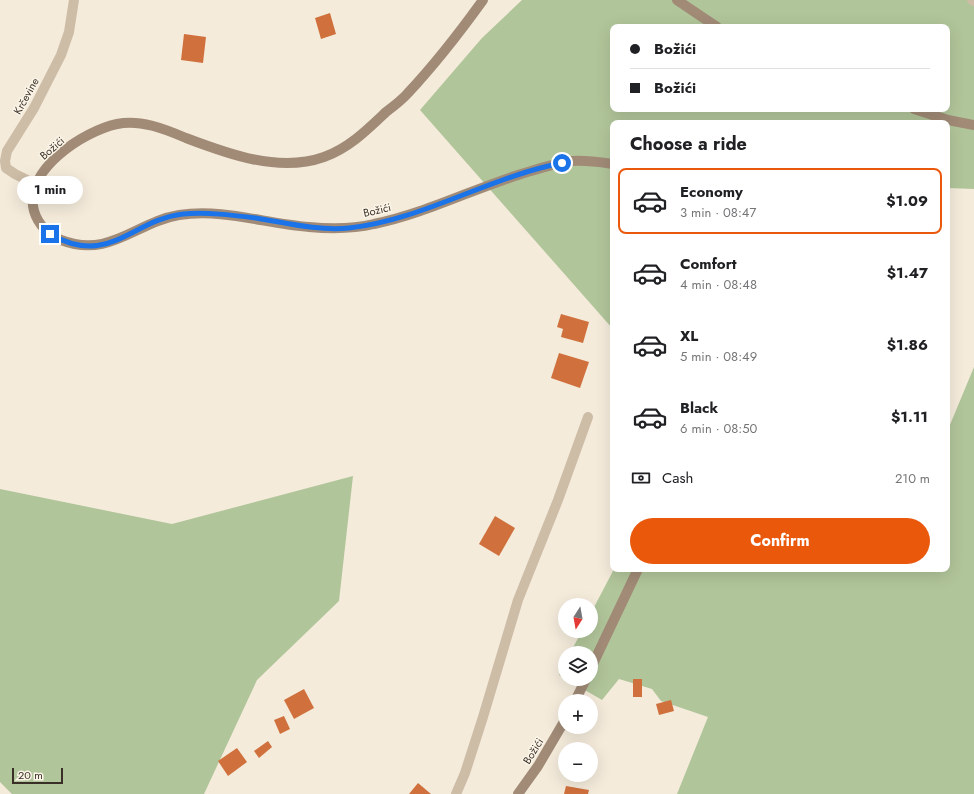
<!DOCTYPE html>
<meta charset="utf-8">
<style>
body{margin:0;font-family:Jost,sans-serif;background:#f2f2f2;color:#202124;height:100vh;display:flex;flex-direction:column;font-size:15px;white-space:nowrap}
*{box-sizing:border-box;margin:0}
p{font-size:13px;color:#757577}
.icon{flex:none;width:22px;height:22px;fill:none;stroke:currentColor;stroke-width:2;stroke-linecap:round;stroke-linejoin:round}
.map{position:relative;flex:1;overflow:hidden}
.sheet{position:absolute;left:610px;top:120px;width:340px;height:452px;display:flex;flex-direction:column;background:#fff;border-radius:8px;box-shadow:0 4px 16px #0002}
.sheet>*{flex:none}
.top-card{position:absolute;left:610px;top:24px;width:340px;height:88px;border-radius:8px;box-shadow:0 4px 16px #0002;display:grid;align-content:center;height:88px;padding:0 20px;background:#fff}
.needle{width:26px;rotate:191deg}
.controls{position:absolute;left:558px;top:598px;display:grid;gap:8px}
.controls a{display:grid;place-items:center;width:40px;height:40px;border-radius:50%;background:#fff;box-shadow:0 4px 16px #0002;font-size:20px}
.scale{position:absolute;left:12px;bottom:10px;width:51px;box-sizing:border-box;padding-left:4px;border:2px solid #392f27;border-top:0;font-size:11px;line-height:14px;white-space:nowrap;color:#392f27;-webkit-text-stroke:3px #fbf5e8;paint-order:stroke}
.end{position:absolute;width:18px;height:18px;margin:-9px;border:5px solid #1a73e8;background:#fff;box-shadow:0 0 0 2px #fff}
.from{border-radius:50%}
.bubble{position:absolute;height:28px;border-radius:14px;background:#fff;box-shadow:0 4px 16px #0002;font-size:13px;font-weight:700;line-height:28px;text-align:center}
.top-card b{display:flex;align-items:center;gap:14px;height:38px;font-size:15px}
.top-card b+b{border-top:1px solid #e0e0e0}
.top-card i{width:10px;height:10px;background:#202124}
ul{padding:0;list-style:none}
li{display:flex;align-items:center;gap:12px;height:66px;margin:0 8px 6px;padding:0 12px;border:2px solid transparent;border-radius:8px}
li div{flex:1}
li b{display:block;font-size:15px}
li em{font-style:normal;font-weight:700}
li.current{border-color:#ea580c}
li>.icon{width:36px;height:36px;stroke-width:1.5}
h2{padding:0 20px;font-size:18px;line-height:48px}
.pay{display:flex;align-items:center;gap:10px;height:44px;padding:0 20px;font-size:15px}
.pay p{margin-inline-start:auto}
.action{display:flex;gap:8px;margin-top:auto;padding:8px 20px}
.action a{flex:1;height:46px;border-radius:24px;background:#ea580c;color:#fff;font-size:16px;font-weight:700;line-height:46px;text-align:center}
.map>svg:first-child{display:block}
</style>
<div class="map">
<svg width="974" height="794" viewBox="0 0 974 794">
<rect width="100%" height="100%" fill="#f4ebdb"/>
<g fill="#b1c59a" fill-rule="evenodd">
<path d="M522 0H974V189L947 188V123H613V328H612L420 110 482 38ZM613 27H947V109H613Z"/>
<polygon points="974,367 974,794 677,794 708,717 661,701 652,689 619,679 602,700 559,675 565,663 565,679 591,679 591,653 570,653 582,631 591,631 591,613 614,569 947,569 947,432"/>
<polygon points="353,476 339,601 257,680 204,794 12,794 0,782 0,489 172,524"/>
</g>
<g fill="#d0713d">
<polygon points="330,13 336,34 321,39 315,18"/>
<polygon points="184,34 206,37 203,63 181,60"/>
<polygon points="561,314 589,322 583,343 561,337 563,329 557,327"/>
<polygon points="559,353 589,362 580,388 551,378"/>
<polygon points="495,516 515,528 499,556 479,544"/>
<rect x="633" y="679" width="9" height="18"/>
<polygon points="304,689 314,708 294,719 284,700"/>
<polygon points="671,700 674,711 659,715 656,704"/>
<polygon points="284,716 290,729 280,734 274,720"/>
<polygon points="268,741 272,747 259,758 254,751"/>
<polygon points="237,748 247,762 228,776 218,761"/>
<polygon points="418,783 431,794 409,794"/>
<polygon points="566,786 589,790 588,794 564,794"/>
</g>
<g fill="none" stroke-linecap="round" stroke-linejoin="round">
<g stroke="#cdbca6" stroke-width="10">
<polyline points="972,0 974,1"/>
<polyline points="37,185 15,174 6,168 5,161 7,151 34,108 61,55 69,32 74,0"/>
<polyline points="456,794 465,773 483,717 518,600 558,500 588,417"/>
</g>
<g stroke="#a18b77" stroke-width="10">
<path d="M483 0C460 32 435 64 408 93 402 100 394 106 386 112 367 130 349 148 324 157 279 173 228 154 186 138 165 129 140 119 117 124 84 131 23 170 34 211 38 224 48 235 61 240 110 259 136 222 179 215 223 208 266 224 309 227 330 229 353 229 374 224 428 213 478 186 531 171 544 167 558 163 572 161 586 160 599 162 613 164"/>
<polyline points="677,0 717,27"/>
<polyline points="914,109 948,120 974,125"/>
<polyline points="591,668 638,569"/>
<polyline points="575,701 586,679"/>
<polyline points="518,794 538,766 565,720"/>
</g>
</g>
<g fill="none" stroke-linecap="round" stroke-linejoin="round">
<path stroke="#1a73e8" stroke-width="5" d="M50 234C109 268 131 220 183 214 207 212 232 215 256 218 287 223 317 231 349 228 423 220 489 177 562 163"/>
</g>
<g text-anchor="middle" dominant-baseline="central" stroke-width="3" stroke-linejoin="round" paint-order="stroke">
<g font-size="11" fill="#392f27" stroke="#fbf5e8">
<text transform="translate(26 96) rotate(-61)">Krčevine</text>
<text transform="translate(52 148) rotate(-41)">Božići</text>
<text transform="translate(377 210) rotate(-13)">Božići</text>
<text transform="translate(533 751) rotate(-58)">Božići</text>
</g>
</g>
</svg>
<div class="controls">
<a><svg class="needle" viewBox="-14 -14 28 28"><path d="M0-13l5 13h-10z" fill="#e53935"/><path d="M0 13l5-13h-10z" fill="#757577"/></svg></a>
<a><svg class="icon" aria-label="layers" viewBox="0 0 24 24"><path d="M12 4l9 5-9 5-9-5zM3 14l9 5 9-5"/></svg></a>
<a>+</a>
<a>−</a>
</div>
<div class="scale">20 m</div>
<i class="end from" style="left:562px;top:163px"></i>
<i class="end" style="left:50px;top:234px"></i>
<div class="bubble" style="left:17px;top:176px;width:66px">1 min</div>
<div class="top-card">
<b><i class="from"></i>Božići</b>
<b><i></i>Božići</b>
</div>
<section class="sheet">
<h2>Choose a ride</h2>
<ul>
<li class="current"><svg class="icon" aria-label="car" viewBox="0 0 24 24"><path d="M5 17H2v-5l4-1 3-4h7l3 4 3 1v5h-3M9 17h6M6 11h13"/><circle cx="7" cy="17" r="2"/><circle cx="17" cy="17" r="2"/></svg><div><b>Economy</b><p>3 min · 08:47</p></div><em>$1.09</em></li>
<li><svg class="icon" aria-label="car" viewBox="0 0 24 24"><path d="M5 17H2v-5l4-1 3-4h7l3 4 3 1v5h-3M9 17h6M6 11h13"/><circle cx="7" cy="17" r="2"/><circle cx="17" cy="17" r="2"/></svg><div><b>Comfort</b><p>4 min · 08:48</p></div><em>$1.47</em></li>
<li><svg class="icon" aria-label="car" viewBox="0 0 24 24"><path d="M5 17H2v-5l4-1 3-4h7l3 4 3 1v5h-3M9 17h6M6 11h13"/><circle cx="7" cy="17" r="2"/><circle cx="17" cy="17" r="2"/></svg><div><b>XL</b><p>5 min · 08:49</p></div><em>$1.86</em></li>
<li><svg class="icon" aria-label="car" viewBox="0 0 24 24"><path d="M5 17H2v-5l4-1 3-4h7l3 4 3 1v5h-3M9 17h6M6 11h13"/><circle cx="7" cy="17" r="2"/><circle cx="17" cy="17" r="2"/></svg><div><b>Black</b><p>6 min · 08:50</p></div><em>$1.11</em></li>
</ul>
<div class="pay"><svg class="icon" aria-label="cash" viewBox="0 0 24 24"><path d="M3 7h18v10H3z"/><circle cx="12" cy="12" r="2"/></svg>Cash<p>210 m</p></div>
<div class="action"><a>Confirm</a></div>
</section>
</div>
